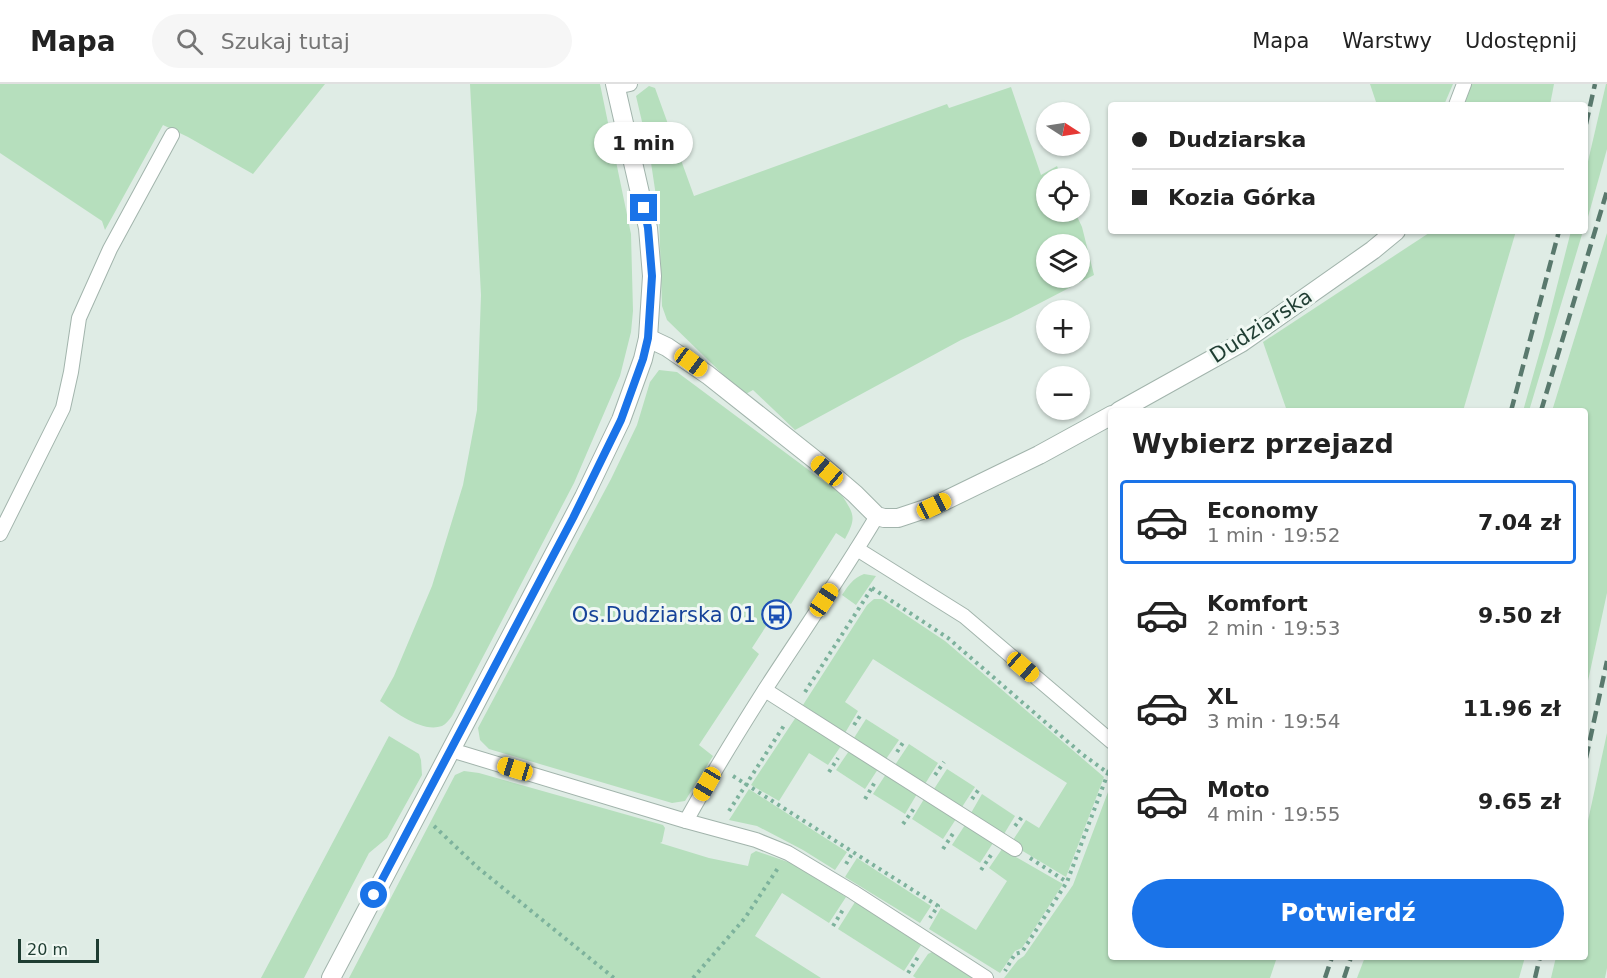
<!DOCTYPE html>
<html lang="pl">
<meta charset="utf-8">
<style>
body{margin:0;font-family:"DejaVu Sans",sans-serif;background:#f6f6f6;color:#222;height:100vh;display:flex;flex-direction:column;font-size:22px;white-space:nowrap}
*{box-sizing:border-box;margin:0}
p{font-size:20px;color:#767676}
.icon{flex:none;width:33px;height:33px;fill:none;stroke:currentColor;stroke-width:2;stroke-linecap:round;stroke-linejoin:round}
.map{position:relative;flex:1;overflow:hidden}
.sheet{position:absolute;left:1108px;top:324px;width:480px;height:552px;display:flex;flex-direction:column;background:#fff;border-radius:6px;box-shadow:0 2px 4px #0004}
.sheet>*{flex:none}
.top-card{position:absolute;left:1108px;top:18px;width:480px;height:132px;border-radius:6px;box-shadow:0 2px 4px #0004;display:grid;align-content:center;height:132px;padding:0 24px;background:#fff}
.needle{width:39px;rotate:102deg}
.buttons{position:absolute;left:1036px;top:18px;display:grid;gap:12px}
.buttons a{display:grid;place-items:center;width:54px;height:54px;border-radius:50%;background:#fff;box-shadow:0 2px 4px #0004;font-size:30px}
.scale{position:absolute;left:18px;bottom:15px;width:81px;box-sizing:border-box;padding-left:6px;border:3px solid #1f3d32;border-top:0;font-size:16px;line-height:21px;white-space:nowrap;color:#1f3d32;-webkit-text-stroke:4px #f0f8f3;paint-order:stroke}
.end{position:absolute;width:27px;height:27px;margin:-14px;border:8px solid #1a73e8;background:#fff;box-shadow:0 0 0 3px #fff}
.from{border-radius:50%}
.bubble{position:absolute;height:42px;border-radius:21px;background:#fff;box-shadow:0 2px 4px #0004;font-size:20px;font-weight:700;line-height:42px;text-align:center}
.car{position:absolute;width:18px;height:36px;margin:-18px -9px;border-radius:8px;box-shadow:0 0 4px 2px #0007;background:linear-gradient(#f5c518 24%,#345 0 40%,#f5c518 0 76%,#345 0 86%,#f5c518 0)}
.top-card b{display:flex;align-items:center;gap:21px;height:57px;font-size:22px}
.top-card b+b{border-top:2px solid #e0e0e0}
.top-card i{width:15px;height:15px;background:#222}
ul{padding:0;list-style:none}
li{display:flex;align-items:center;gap:18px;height:84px;margin:0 12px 9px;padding:0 12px;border:3px solid transparent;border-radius:6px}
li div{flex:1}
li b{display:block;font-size:22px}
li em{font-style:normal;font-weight:700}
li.on{border-color:#1a73e8}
li>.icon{width:54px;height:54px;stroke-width:1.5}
h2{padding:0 24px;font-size:27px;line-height:72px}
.primary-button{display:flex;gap:12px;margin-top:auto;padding:12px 24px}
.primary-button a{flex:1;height:69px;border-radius:36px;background:#1a73e8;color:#fff;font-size:24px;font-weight:700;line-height:69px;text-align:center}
header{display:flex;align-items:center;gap:36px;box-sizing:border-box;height:84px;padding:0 30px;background:#fff;border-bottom:2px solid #e0e0e0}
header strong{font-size:28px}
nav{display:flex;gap:33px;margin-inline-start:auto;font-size:21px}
.search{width:420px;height:54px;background:#f6f6f6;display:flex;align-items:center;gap:15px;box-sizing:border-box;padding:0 21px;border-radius:33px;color:#767676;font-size:22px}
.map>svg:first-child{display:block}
</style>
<header>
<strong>Mapa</strong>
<div class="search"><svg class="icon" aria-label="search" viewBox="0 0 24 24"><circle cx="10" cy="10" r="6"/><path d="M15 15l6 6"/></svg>Szukaj tutaj</div>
<nav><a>Mapa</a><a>Warstwy</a><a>Udostępnij</a></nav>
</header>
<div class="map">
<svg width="1607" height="894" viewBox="0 0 1607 894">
<rect width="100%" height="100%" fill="#dfece5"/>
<g fill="#b6dfbd" fill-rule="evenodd">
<polygon points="0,0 325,0 253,90 188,53 163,41 105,146 102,137 0,69"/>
<path d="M470 0H600L631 150 633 227 631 248 620 292 574 399 452 632C449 636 446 640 442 642 422 649 395 628 380 617L394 592 432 502 463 401 477 326 481 211Z"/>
<polygon points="1370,0 1453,0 1444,21 1377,21"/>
<polygon points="1469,0 1554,0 1550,21 1462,21"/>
<polygon points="1606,0 1607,0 1607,65 1586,140 1586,86"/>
<path d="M649 2 655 4 694 112 947 20 949 24 1011 3 1041 91 1057 82 1062 94H1047V128H1075L1082 143 1094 191 1011 234 961 256 795 346 753 306 744 311 667 236 662 222 659 132 650 72 636 12ZM1047 160H1080V194H1047Z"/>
<polygon points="1432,147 1516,147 1463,327 1287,327 1263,258"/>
<polygon points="1571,147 1583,147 1529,327 1523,327 1544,253"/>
<polygon points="1607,149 1607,509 1586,606 1586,327 1552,327"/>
<path d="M659 286 677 288 841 410C854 430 857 433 845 455L836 449 791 520 783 516 752 564 759 570 699 661 713 672 685 717 672 719 489 665 480 656 478 644 611 395 637 341 650 298Z"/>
<path d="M864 490 876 492 856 521 842 511C848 502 853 494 864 490Z"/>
<polygon points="874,515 882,515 945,557 1104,693 1066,793 1016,763 1018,759 1013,756 1026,736 1039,744 1067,699 873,575 845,618 858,627 845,649 803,621 867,521"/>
<polygon points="796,633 841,662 828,681 809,669 779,717 751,701"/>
<polygon points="866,635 899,656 886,675 854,654"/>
<polygon points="1607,649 1607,884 1605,894 1551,894 1556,873 1586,873 1586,746"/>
<polygon points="389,652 419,670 421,676 422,691 387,754 369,769 304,894 261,894"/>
<polygon points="909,660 938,679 925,700 895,681"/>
<polygon points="849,667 878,685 865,705 836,686"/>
<polygon points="947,685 975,703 962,723 934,705"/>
<polygon points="464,687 479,689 663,741 665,744 662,758 660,759 709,774 748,782 751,770 756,767 791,779 846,813 829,839 782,809 755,852 821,894 349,894 455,691"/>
<polygon points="886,690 917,710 905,730 873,710"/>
<polygon points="1111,700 1112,873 1277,873 1270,894 1004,894 1018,876 1024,872 1073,801"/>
<polygon points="749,705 847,768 835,786 803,766 757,742 729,736"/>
<polygon points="982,710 1015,732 1004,750 971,729"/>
<polygon points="924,715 956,735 943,755 912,735"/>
<polygon points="965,741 993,759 980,779 952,761"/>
<polygon points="1002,765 1063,800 1022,864 1015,867 1000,889 929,845 941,824 976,846 1007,797 989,784"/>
<polygon points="857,774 931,822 920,839 845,793"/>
<polygon points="855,818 921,861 904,887 838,845"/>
<polygon points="932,868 973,894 916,894 913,892 928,870"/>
<polygon points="1365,873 1525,873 1519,894 1357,894"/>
</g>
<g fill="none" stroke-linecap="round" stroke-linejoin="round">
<defs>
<g id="service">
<polyline points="616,3 630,0"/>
<polyline points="1456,21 1464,0"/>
<polyline points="0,450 63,324 71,288 79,234 110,165 172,51"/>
<polyline points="857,465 964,532 1112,658"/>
<polyline points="765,606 1015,765"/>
<polyline points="451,666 686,737 756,756 788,769 853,808 986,894"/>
<path d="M686 737C711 692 738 648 766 604 803 547 842 491 877 432"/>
</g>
<g id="minor">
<polyline points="648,254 667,263 708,291 814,375 855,410 877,432 884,434 898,434 934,422 1039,371 1112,331"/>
<polyline points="1119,327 1241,259 1373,166 1396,147"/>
<polyline points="331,894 584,413 621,336 643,275 648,254 652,192 648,144 615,0"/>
</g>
</defs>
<use href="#service" stroke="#a2b4ac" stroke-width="16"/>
<use href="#minor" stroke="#a2b4ac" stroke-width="20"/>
<g stroke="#7db29c" stroke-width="4" stroke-dasharray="3 4.5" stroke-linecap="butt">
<polyline points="872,504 948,554 1082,670 1108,689 1067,798 1022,868 1015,870 1005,887"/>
<polyline points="805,608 872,504"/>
<polyline points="854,641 862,629"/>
<polyline points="897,668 904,657"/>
<polyline points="829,688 838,674"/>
<polyline points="1108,689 1112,676"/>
<polyline points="935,691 944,678"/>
<polyline points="733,692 938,822 930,834"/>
<polyline points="865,715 875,698"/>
<polyline points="972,715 979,705"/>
<polyline points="729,727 785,640"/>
<polyline points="903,740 915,723"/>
<polyline points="434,742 477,783 614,894"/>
<polyline points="1015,742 1022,733"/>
<polyline points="943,765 954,748"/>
<polyline points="1030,774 1067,798"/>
<polyline points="846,780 853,768"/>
<polyline points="981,786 991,771"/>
<polyline points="833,842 844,824"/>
<polyline points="908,889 918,873"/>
<polyline points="693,894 745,834 778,784"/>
</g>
<use href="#service" stroke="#fff" stroke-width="14"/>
<use href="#minor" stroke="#fff" stroke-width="18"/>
<g stroke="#59796d" stroke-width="4.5" stroke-dasharray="12 6" stroke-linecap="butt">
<polyline points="1586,40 1595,0"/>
<polyline points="1511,327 1559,147"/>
<polyline points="1541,327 1607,107"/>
<polyline points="1586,674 1607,577"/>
<polyline points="1325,894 1332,873"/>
<polyline points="1344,894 1351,873"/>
<polyline points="1535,894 1540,873"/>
</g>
</g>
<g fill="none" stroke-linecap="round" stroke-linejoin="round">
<polyline stroke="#1a73e8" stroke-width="8" points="374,811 573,434 621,336 643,275 648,254 652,192 648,144 644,124"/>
</g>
<defs>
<symbol id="bus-ring" viewBox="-11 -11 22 22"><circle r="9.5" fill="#f0f8f3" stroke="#1a4fb4" stroke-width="1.5"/><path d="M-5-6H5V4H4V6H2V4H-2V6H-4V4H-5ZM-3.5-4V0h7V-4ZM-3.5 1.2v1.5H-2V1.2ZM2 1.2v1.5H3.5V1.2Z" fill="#1a4fb4"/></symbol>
</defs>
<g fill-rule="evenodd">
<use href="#bus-ring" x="760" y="514" width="33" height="33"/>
</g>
<g text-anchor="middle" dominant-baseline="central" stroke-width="6" stroke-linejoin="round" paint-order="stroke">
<g font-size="21" fill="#1f3d32" stroke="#f0f8f3">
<text transform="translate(1261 242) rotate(-33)">Dudziarska</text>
</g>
<g font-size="21" fill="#164399" stroke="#f0f8f3" text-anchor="end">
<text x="756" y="531">Os.Dudziarska 01</text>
</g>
</g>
</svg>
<div class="buttons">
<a><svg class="needle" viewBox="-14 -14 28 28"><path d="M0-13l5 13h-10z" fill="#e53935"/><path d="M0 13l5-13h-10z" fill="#767676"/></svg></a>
<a><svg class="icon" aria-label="locate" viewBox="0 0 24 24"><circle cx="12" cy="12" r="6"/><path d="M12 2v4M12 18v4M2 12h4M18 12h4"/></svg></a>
<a><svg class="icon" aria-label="layers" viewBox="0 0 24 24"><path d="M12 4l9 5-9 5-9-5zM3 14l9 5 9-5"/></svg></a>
<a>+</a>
<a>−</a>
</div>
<div class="scale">20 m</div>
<i class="end from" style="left:374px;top:811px"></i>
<i class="end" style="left:644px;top:124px"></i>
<div class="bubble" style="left:594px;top:38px;width:99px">1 min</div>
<i class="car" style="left:691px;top:278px;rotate:126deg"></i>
<i class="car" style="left:827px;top:387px;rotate:310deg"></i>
<i class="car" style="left:934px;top:422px;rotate:64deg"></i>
<i class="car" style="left:824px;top:516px;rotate:34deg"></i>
<i class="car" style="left:1023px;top:583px;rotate:131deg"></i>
<i class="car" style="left:515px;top:685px;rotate:287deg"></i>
<i class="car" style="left:707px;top:700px;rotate:210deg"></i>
<div class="top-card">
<b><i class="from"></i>Dudziarska</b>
<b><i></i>Kozia Górka</b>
</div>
<section class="sheet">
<h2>Wybierz przejazd</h2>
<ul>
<li class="on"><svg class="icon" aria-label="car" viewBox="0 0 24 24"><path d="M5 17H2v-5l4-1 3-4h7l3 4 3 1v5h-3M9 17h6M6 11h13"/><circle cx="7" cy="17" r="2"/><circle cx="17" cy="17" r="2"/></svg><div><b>Economy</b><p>1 min · 19:52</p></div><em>7.04 zł</em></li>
<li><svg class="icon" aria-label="car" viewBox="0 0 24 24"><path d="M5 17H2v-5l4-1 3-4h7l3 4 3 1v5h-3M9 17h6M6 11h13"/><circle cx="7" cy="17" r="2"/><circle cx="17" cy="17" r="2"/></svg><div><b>Komfort</b><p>2 min · 19:53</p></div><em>9.50 zł</em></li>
<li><svg class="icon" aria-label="car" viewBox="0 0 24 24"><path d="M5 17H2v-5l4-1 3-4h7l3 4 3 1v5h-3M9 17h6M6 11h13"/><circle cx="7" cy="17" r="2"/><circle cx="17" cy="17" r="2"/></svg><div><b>XL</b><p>3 min · 19:54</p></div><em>11.96 zł</em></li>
<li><svg class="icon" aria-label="car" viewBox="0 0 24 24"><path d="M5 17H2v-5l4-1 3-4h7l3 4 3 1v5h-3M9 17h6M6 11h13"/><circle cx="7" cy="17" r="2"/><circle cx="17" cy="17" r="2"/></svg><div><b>Moto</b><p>4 min · 19:55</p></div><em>9.65 zł</em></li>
</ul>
<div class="primary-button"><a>Potwierdź</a></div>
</section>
</div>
